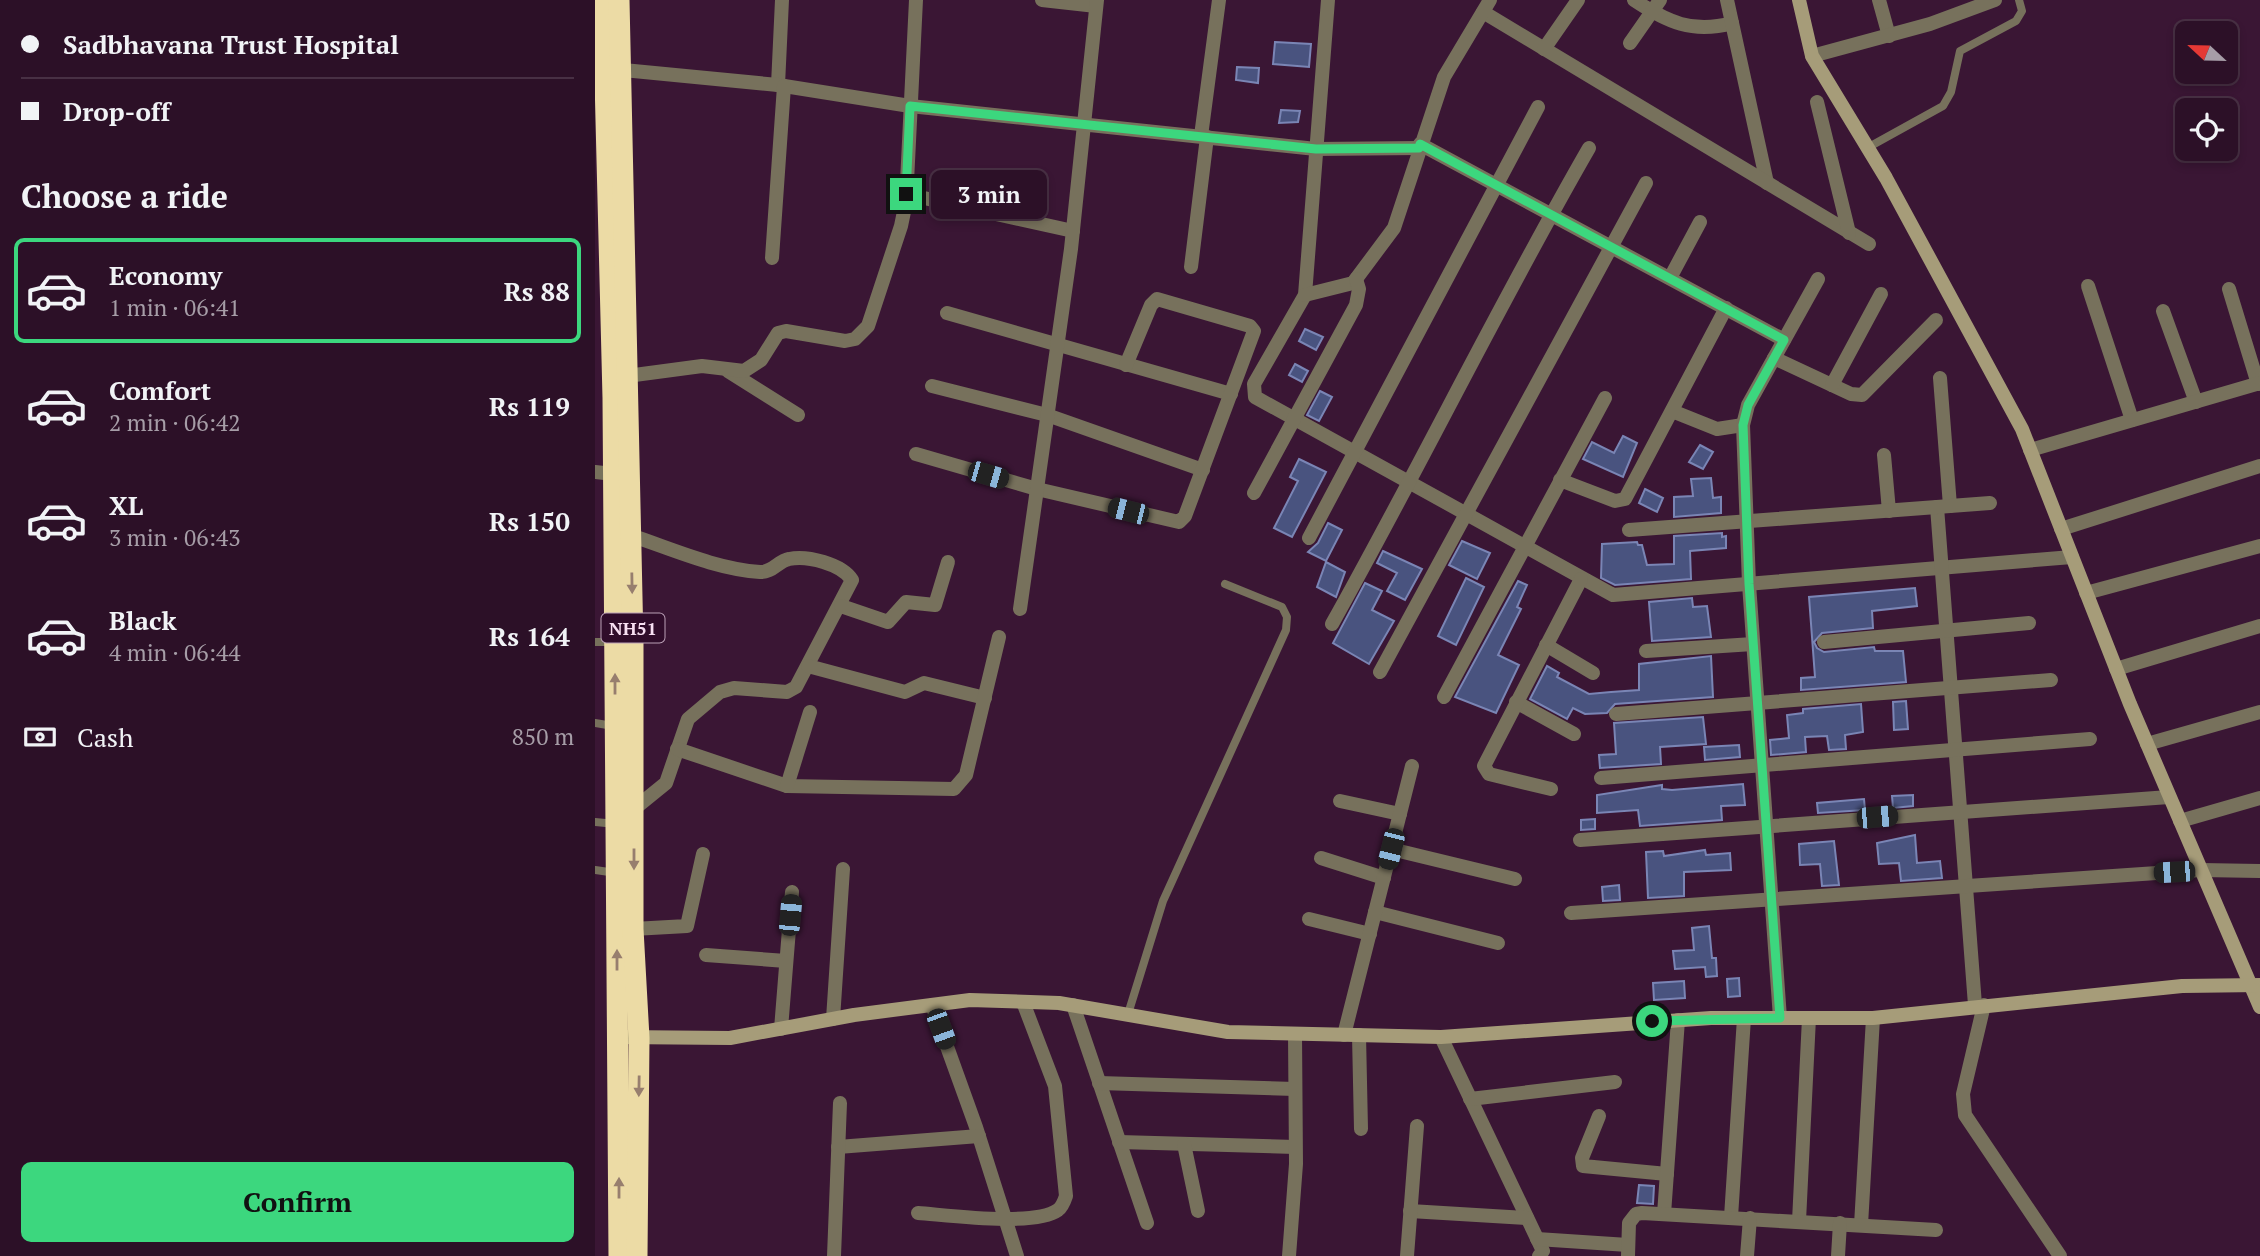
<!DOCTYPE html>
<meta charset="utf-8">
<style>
body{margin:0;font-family:"PT Serif",serif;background:#381e33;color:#f1f3f6;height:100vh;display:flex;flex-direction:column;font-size:26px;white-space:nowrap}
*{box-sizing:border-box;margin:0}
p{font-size:23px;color:#a69da7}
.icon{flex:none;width:38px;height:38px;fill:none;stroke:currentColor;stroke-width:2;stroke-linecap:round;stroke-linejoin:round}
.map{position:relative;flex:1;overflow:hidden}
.panel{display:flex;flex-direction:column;background:#2c1027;width:595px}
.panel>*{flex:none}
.hud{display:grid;align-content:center;height:154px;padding:0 21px;background:#2c1027}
.needle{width:46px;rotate:292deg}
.fabs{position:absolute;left:1580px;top:21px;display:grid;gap:14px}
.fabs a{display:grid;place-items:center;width:63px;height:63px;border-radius:10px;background:#2c1027;box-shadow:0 4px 10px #0003,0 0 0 2px #483044;font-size:35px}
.end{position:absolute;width:32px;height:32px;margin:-16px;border:9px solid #3cd77e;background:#111;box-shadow:0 0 0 4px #111}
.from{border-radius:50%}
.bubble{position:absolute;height:49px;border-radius:10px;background:#2c1027;box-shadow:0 4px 10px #0003,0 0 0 2px #483044;font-size:23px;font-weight:700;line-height:49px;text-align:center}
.car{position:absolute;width:21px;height:42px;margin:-21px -10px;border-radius:9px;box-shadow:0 0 5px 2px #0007;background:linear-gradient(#222 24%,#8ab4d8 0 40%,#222 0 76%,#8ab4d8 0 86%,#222 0)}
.hud b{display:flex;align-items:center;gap:24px;height:66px;font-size:26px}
.hud b+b{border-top:2px solid #483044}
.hud i{width:18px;height:18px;background:#f1f3f6}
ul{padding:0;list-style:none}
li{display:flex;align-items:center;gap:21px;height:105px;margin:0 14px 10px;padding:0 7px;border:4px solid transparent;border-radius:10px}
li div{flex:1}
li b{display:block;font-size:26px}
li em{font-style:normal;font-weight:700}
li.on{border-color:#3cd77e}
li>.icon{width:63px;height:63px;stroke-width:1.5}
h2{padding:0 21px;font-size:32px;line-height:84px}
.pay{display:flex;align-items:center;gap:18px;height:77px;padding:0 21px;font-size:26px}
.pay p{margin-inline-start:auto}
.action{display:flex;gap:14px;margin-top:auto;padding:14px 21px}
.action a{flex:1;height:80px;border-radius:10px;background:#3cd77e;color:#111;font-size:28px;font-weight:700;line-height:80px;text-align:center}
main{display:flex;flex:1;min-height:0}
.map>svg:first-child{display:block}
</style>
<main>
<section class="panel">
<div class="hud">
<b><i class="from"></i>Sadbhavana Trust Hospital</b>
<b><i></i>Drop-off</b>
</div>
<h2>Choose a ride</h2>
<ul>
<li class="on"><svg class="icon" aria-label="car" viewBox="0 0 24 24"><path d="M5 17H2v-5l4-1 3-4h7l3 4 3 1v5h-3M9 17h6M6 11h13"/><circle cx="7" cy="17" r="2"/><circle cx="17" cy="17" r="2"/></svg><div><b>Economy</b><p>1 min · 06:41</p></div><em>Rs 88</em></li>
<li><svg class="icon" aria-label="car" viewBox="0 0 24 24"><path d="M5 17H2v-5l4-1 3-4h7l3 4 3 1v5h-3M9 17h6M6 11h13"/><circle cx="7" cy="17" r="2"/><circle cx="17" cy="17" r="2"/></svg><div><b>Comfort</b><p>2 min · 06:42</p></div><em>Rs 119</em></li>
<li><svg class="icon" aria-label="car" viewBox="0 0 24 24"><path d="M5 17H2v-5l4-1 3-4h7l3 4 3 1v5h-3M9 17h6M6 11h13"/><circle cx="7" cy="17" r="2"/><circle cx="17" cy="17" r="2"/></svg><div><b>XL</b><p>3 min · 06:43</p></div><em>Rs 150</em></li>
<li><svg class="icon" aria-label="car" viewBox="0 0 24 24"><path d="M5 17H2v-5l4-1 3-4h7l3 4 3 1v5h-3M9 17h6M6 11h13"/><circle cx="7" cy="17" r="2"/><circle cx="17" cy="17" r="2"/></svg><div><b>Black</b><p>4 min · 06:44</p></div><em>Rs 164</em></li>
</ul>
<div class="pay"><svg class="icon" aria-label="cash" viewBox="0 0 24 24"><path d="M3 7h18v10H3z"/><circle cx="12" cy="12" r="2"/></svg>Cash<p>850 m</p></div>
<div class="action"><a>Confirm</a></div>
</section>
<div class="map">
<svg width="1665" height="1256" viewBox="0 0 1665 1256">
<rect width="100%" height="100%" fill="#3a1634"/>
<g fill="#49537f" stroke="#7a85b5" stroke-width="2">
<polygon points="680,42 716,44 714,67 678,64"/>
<polygon points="642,67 664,68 663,83 641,80"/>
<polygon points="686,110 705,111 703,122 684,123"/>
<polygon points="710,329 728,337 721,350 704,341"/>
<polygon points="700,364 713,371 707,382 694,375"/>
<polygon points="725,391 737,397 724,421 712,415"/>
<polygon points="1028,436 1042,443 1028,477 988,459 997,442 1019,453"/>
<polygon points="1105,445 1118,452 1108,469 1094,462"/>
<polygon points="704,459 731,472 697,537 679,528 703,481 695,477"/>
<polygon points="1116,478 1118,498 1126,497 1126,513 1079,517 1079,497 1098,496 1096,479"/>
<polygon points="1050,489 1068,498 1062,512 1044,503"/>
<polygon points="733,523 747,530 731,561 713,552 723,543"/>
<polygon points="1127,533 1127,537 1131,536 1131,548 1095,551 1096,579 1020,585 1006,578 1007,544 1042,542 1043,545 1047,545 1052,565 1079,564 1079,536"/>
<polygon points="867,541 895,553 882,579 854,565"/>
<polygon points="788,551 827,569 810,600 792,591 802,573 782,563"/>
<polygon points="731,562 750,572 741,597 722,587"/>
<polygon points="871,578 889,587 861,645 843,636"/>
<polygon points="923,581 932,585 922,607 926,609 903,655 924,665 901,713 860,697"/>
<polygon points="770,583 787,591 777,610 799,621 774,664 738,643"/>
<polygon points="1320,588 1322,606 1277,611 1278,628 1227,633 1219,642 1222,648 1229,652 1279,647 1280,651 1308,651 1311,682 1206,690 1206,678 1220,677 1214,597"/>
<polygon points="1097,598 1098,607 1112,606 1116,637 1057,641 1054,602"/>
<polygon points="1116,656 1118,697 1020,704 1012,713 990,714 978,708 972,719 935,699 952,666 964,673 962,677 994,694 1016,692 1044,690 1044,664"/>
<polygon points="1311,701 1313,729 1299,730 1298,702"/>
<polygon points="1266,704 1268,732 1250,735 1251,749 1234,750 1232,736 1210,737 1211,752 1176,755 1175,740 1194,738 1192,715 1208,713 1208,709"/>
<polygon points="1108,717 1111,744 1065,747 1066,764 1005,768 1004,755 1021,754 1019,723"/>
<polygon points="1144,745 1145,757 1110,760 1109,747"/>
<polygon points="1148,784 1150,805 1126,806 1127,820 1045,826 1043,810 1002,813 1002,795 1067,785 1067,789 1077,790"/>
<polygon points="1318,795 1318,806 1298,808 1297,796"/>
<polygon points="1269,799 1270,810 1223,813 1222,803"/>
<polygon points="1000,819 1000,829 986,830 986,820"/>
<polygon points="1320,835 1322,863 1345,861 1347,878 1306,881 1304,863 1284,864 1282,843"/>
<polygon points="1239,841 1244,885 1227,886 1225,864 1205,865 1204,844"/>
<polygon points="1110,850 1111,855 1135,853 1136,870 1089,872 1089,896 1053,898 1051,852 1068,851 1069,856"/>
<polygon points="1024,885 1025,900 1008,901 1007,887"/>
<polygon points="1114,926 1117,958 1121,958 1122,976 1111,977 1110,967 1080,969 1078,951 1099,950 1097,928"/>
<polygon points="1144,978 1145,996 1133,997 1132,979"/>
<polygon points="1089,981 1090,998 1059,1000 1058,983"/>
<polygon points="1044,1185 1059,1186 1058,1204 1042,1203"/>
</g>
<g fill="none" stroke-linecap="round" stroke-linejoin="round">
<g stroke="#77715c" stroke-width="8">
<polyline points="1272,148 1348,106 1356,92 1365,51 1421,21 1427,11 1424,0"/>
<polyline points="0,642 17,642"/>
<polyline points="0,723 18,726"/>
<polyline points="0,822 21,824"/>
<polyline points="0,870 21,873"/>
<polyline points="533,1014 568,901 691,630 692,617 687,607 630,584"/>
</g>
<g stroke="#77715c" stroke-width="14">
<polyline points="187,0 183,85 315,106 721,149 824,148"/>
<polyline points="447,0 501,6"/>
<polyline points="733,0 710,295 659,384 660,397 1018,595 1477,557"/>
<path d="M1039 0C1072 22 1098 34 1137 23"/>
<polyline points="1132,0 1172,183"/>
<polyline points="1284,0 1294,36"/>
<polyline points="888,12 1274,244"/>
<polyline points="1035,43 1065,0"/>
<polyline points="949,49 983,0"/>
<polyline points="1217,56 1335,24 1400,0"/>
<polyline points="18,69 183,85"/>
<polyline points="1222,102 1254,233"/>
<polyline points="606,136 624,0"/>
<polyline points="825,144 1189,340"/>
<polyline points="311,194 478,231"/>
<polyline points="177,258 189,86"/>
<polyline points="596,267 612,137"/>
<polyline points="1075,278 1105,222"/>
<polyline points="1493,286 1537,420"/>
<polyline points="1634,289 1663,384"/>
<polyline points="710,295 758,283 799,228 849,77 895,0"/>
<polyline points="1568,311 1601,402"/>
<polyline points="352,313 636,394"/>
<polyline points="1179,358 1256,394 1267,395 1341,320"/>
<polyline points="133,371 203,415"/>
<polyline points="32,376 107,366 149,371 166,360 183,333 191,331 250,341 260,339 273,326 306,226 311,202 321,0"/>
<polyline points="1345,378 1355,506"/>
<polyline points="1237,385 1286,294"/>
<polyline points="337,386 452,415 608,470"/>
<polyline points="1077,411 1122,429 1148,425"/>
<polyline points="1435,450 1665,383"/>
<polyline points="321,454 442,489 584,522 590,516 659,331 655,326 562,299 556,305 531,365"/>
<polyline points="1289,455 1294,511"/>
<polyline points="0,472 18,474"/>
<polyline points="965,480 1020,501 1030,499 1131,308"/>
<polyline points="659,493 761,305 764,289 761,279"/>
<polyline points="1342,507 1380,1005"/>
<polyline points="1466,529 1665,466"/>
<polyline points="1034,530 1395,503"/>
<path d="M35 535C77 549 121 569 165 572 177 573 183 561 194 559 212 555 247 564 257 580L201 687 192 692 139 688 125 692 93 719 71 783 39 809"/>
<polyline points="714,538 943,107"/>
<polyline points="1491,593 1665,546"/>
<polyline points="246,606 293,622 311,602 340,605 353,562"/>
<polyline points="425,609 476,249 502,0"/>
<path d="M737 624C825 467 904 304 994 148"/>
<polyline points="1229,642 1434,623"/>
<polyline points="951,645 998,673"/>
<polyline points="1051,651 1158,644"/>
<polyline points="213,666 310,692 329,683 390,698"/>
<polyline points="1521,669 1665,626"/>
<polyline points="785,672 1051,183"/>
<polyline points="849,697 1010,398"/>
<polyline points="921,702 979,734"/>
<polyline points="1021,714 1456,680"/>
<polyline points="1552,744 1665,712"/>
<polyline points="82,749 192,786 359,789 371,775 404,637"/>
<polyline points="1006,778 1495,739"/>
<polyline points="192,786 215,712"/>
<polyline points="956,789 894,774 889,766 986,579"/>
<polyline points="745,801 805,814"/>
<polyline points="1585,821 1665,798"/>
<polyline points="985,840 1574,797"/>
<polyline points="796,849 920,879"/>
<polyline points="726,858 789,878"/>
<polyline points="780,912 903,943"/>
<polyline points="976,913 1606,870 1665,871"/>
<polyline points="714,919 775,934"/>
<polyline points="38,929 92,926 108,854"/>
<polyline points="111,955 191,961"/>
<polyline points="337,1005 381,1127 422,1256"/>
<polyline points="478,1005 552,1223"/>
<polyline points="1389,1005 1368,1094 1370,1115 1465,1256"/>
<polyline points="1185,1018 1154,584 1148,425 1153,405 1223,279"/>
<polyline points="238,1019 248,869"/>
<polyline points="186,1029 197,892"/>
<polyline points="749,1035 817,766"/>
<polyline points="764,1035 766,1129"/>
<polyline points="846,1037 948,1251 944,1256"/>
<polyline points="504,1083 700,1089"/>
<polyline points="875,1099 1020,1082"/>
<polyline points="1004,1116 987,1158 988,1166 1072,1174"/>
<polyline points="524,1142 700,1147"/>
<polyline points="589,1144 603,1211"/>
<polyline points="243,1147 384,1136"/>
<polyline points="815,1211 932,1218"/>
<path d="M323 1213C352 1215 439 1227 463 1210 467 1207 469 1202 471 1196L460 1086 428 1002"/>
<polyline points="1069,1214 1083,1020"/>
<polyline points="1136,1217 1149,1018"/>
<polyline points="1204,1221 1214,1018"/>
<polyline points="1266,1225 1278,1018"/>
<polyline points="942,1239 1033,1245"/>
<polyline points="239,1256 245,1103"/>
<polyline points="694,1256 701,1164 700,1034"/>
<polyline points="812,1256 822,1126"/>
<polyline points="1033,1256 1034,1223 1041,1214 1047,1213 1341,1230"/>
<polyline points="1152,1256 1155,1218"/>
<polyline points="1243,1256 1245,1223"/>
</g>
<g stroke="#a69c79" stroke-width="14">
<polyline points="1204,0 1217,56 1291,178 1427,429 1535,704 1665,1007"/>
<polyline points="23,1037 135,1038 259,1015 375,1000 464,1003 633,1032 846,1037 1116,1018 1278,1018 1587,986 1665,985"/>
</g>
<g stroke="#ecdba5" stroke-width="21">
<polyline points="8,0 18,398 24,1256"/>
<polyline points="24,0 38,643 38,929 44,1038 42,1256"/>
</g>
</g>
<defs><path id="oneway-solid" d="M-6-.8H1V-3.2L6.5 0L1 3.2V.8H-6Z" transform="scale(1.75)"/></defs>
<g fill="#977e6e">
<use href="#oneway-solid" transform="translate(37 583) rotate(89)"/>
<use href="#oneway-solid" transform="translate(20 684) rotate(-90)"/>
<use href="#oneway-solid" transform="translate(39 859) rotate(90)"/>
<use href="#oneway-solid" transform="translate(22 960) rotate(-90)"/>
<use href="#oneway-solid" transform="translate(44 1086) rotate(91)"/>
<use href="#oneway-solid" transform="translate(24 1188) rotate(-90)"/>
</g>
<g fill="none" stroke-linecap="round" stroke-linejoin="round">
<polyline stroke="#3cd77e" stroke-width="9" points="311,194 315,106 721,149 824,148 825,144 1189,340 1153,405 1148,425 1154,584 1185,1018 1057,1021"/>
</g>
<g text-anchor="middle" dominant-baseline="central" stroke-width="6" stroke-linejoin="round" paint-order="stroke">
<rect fill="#2f0c2a" stroke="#bba0b6" stroke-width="2" x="6.5" y="613.5" width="63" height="29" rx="5"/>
<g font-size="18" font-weight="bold" fill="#f7dff2">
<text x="38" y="628">NH51</text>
</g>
</g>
</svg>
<div class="fabs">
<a><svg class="needle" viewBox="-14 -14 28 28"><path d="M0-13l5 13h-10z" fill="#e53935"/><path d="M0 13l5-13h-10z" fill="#a69da7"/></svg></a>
<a><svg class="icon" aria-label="locate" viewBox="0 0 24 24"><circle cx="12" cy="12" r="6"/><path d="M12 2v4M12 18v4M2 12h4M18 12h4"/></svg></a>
</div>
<i class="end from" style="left:1057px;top:1021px"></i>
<i class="end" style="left:311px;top:194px"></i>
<div class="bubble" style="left:336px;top:170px;width:116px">3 min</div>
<i class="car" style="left:393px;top:475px;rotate:106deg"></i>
<i class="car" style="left:533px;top:511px;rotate:284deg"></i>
<i class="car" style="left:1282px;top:817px;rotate:85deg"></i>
<i class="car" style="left:796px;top:849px;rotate:194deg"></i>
<i class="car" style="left:1579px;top:872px;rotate:267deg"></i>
<i class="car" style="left:195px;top:915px;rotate:5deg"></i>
<i class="car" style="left:346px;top:1029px;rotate:160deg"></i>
</div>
</main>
